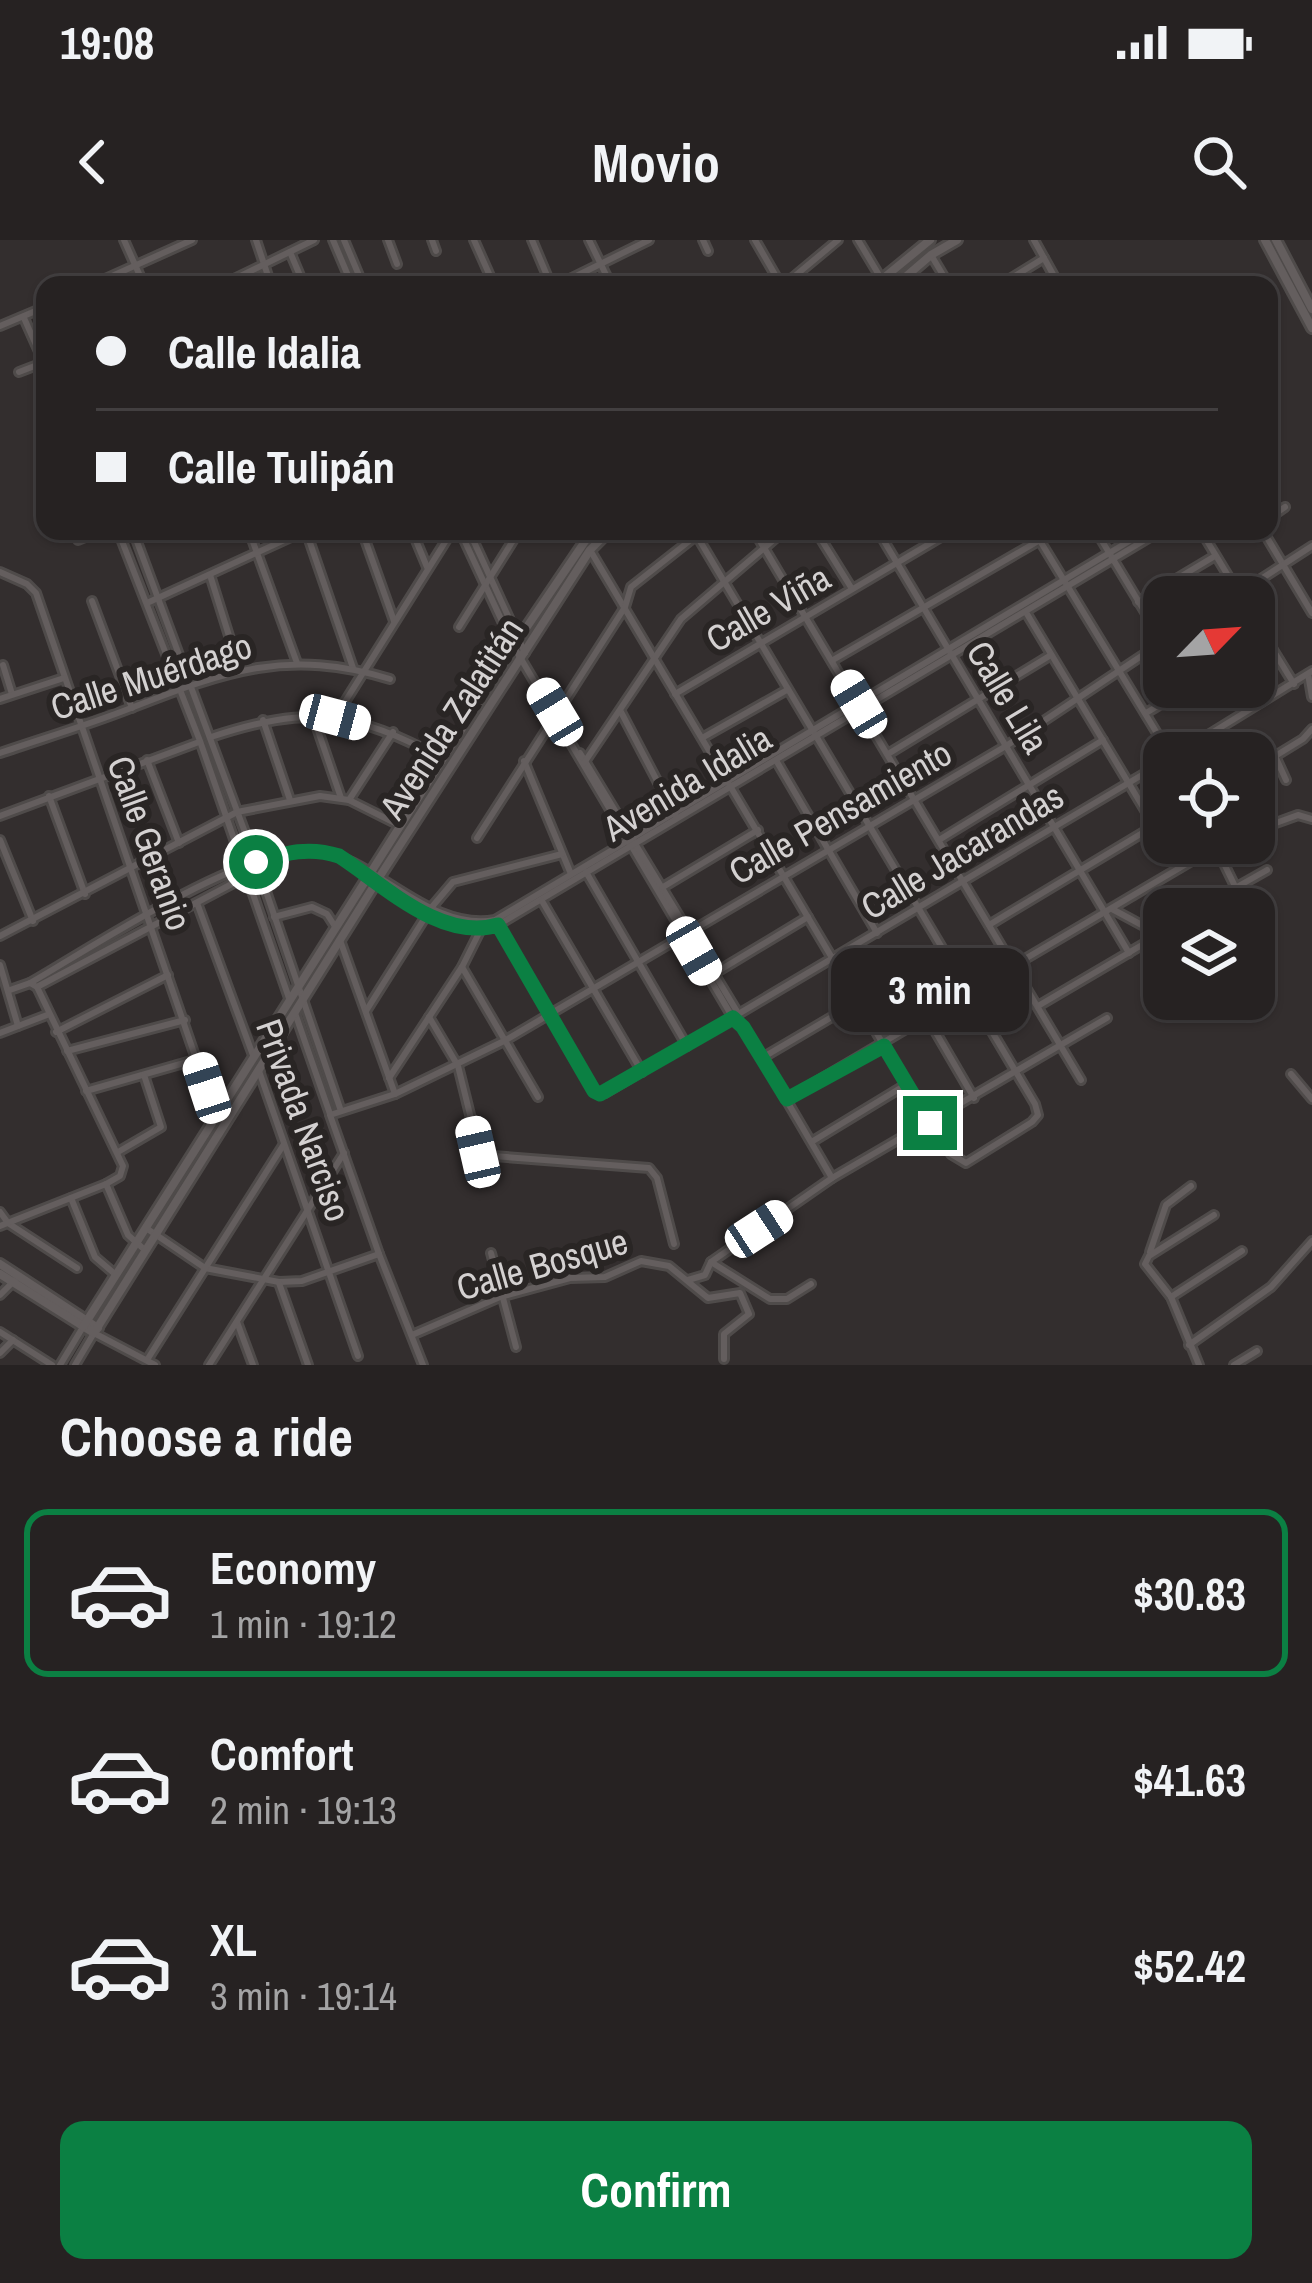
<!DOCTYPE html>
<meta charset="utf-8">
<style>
body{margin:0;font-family:"Archivo Narrow",sans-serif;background:#322f2f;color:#f1f3f6;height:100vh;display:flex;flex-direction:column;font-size:45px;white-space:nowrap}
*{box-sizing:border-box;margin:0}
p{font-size:39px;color:#a4a4a5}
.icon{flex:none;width:66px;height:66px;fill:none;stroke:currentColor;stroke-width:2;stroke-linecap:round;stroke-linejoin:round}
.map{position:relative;height:1125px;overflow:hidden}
.sheet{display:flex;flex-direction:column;background:#262222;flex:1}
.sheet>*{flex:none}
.guide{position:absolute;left:36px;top:36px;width:1242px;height:264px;border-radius:24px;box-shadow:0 3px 9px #0004,0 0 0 3px #423f40;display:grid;align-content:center;height:264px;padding:0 60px;background:#262222}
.needle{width:78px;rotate:65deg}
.buttons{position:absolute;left:1143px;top:336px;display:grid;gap:24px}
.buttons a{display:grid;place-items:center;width:132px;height:132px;border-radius:24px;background:#262222;box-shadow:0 3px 9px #0004,0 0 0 3px #423f40;font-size:60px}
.end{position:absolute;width:54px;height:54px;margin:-27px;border:15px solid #0b8043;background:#fff;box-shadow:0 0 0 6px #fff}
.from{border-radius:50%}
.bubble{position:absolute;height:84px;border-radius:24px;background:#262222;box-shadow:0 3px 9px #0004,0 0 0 3px #423f40;font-size:39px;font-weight:800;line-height:84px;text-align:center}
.car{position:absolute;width:36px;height:72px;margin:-36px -18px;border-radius:15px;box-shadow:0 0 9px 3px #0007;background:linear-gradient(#fff 24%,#345 0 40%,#fff 0 76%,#345 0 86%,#fff 0)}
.guide b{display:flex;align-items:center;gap:42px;height:114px;font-size:45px}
.guide b+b{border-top:3px solid #423f40}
.guide i{width:30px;height:30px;background:#f1f3f6}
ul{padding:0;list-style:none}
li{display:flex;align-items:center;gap:36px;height:168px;margin:0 24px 18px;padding:0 36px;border:6px solid transparent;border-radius:24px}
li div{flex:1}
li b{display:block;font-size:45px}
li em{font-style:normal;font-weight:800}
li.selected{border-color:#0b8043}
li>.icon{width:108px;height:108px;stroke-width:1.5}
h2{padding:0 60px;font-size:54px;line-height:144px}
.action{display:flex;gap:24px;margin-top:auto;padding:24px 60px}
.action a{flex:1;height:138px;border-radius:24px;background:#0b8043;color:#fff;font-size:48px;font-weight:800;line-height:138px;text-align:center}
.status{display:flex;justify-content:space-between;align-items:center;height:84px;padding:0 60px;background:#262222;direction:ltr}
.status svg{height:33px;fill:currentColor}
header{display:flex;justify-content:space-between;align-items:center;height:156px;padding:0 60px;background:#262222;font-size:54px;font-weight:800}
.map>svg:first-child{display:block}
</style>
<div class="status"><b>19:08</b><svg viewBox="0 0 49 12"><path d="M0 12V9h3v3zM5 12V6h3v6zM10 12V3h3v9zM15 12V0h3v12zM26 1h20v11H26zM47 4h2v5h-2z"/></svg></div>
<header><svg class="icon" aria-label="back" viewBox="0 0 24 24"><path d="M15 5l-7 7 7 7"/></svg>Movio<svg class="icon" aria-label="search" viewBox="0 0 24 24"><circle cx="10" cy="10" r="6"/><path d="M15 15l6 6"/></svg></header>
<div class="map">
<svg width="1312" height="1125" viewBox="0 0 1312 1125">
<rect width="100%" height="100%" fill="#332e2e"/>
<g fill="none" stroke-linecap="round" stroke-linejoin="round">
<defs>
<g id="minor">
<polyline points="124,0 144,45"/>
<polyline points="256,0 271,45"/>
<polyline points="333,0 352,45"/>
<polyline points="344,0 363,45"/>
<polyline points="388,0 397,24"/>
<polyline points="432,0 436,11"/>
<polyline points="474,0 494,45"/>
<polyline points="532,0 551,45"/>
<polyline points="589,0 611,45"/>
<polyline points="703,0 708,11"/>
<polyline points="755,0 781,45"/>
<polyline points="858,0 885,45"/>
<polyline points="1034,0 1059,45"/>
<polyline points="290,12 304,45"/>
<polyline points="931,15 949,45"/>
<polyline points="92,45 192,0"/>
<polyline points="222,45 314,0"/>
<polyline points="558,45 649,0"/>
<polyline points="784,45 838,0"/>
<polyline points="1000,45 1044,18"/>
<polyline points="37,71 45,88"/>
<polyline points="24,78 45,125"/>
<polyline points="0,86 45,67"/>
<polyline points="19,132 45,122"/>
<polyline points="1269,278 1285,267"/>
<polyline points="118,291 200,501 290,761"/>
<polyline points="133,291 256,622 341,871"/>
<polyline points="249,291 297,423"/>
<polyline points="306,291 353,428"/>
<polyline points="362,291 394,381"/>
<polyline points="412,291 427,327"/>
<polyline points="460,291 514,407 733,778 744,787"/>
<polyline points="469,291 525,413"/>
<polyline points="754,291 1081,840"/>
<polyline points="816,291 852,349"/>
<polyline points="878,291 1129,713"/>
<polyline points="1034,291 1169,513"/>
<polyline points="1096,291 1163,402"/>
<polyline points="1201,291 1241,357"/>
<polyline points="1263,291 1312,373"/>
<polyline points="78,300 100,291"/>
<polyline points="590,310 930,883 951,914 966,923 1032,882 1038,875 1035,864 694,291"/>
<polyline points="0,332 27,344 36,353 216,877"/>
<polyline points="210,335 240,431"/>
<polyline points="1233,357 1312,306"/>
<polyline points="92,361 132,468"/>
<polyline points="1138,362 1215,316"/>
<polyline points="147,363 304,291"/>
<polyline points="1027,374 1164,602"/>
<polyline points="1254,379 1294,444"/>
<polyline points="459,387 519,291"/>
<polyline points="1254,408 1267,400"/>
<polyline points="833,420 1040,300"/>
<polyline points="3,425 12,454"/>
<polyline points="1308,434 1312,457"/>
<polyline points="675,454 951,291"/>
<polyline points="0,459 64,438"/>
<polyline points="621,472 676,577"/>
<polyline points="1146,473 1189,447"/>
<polyline points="313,476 341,558"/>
<polyline points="336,476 452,291"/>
<polyline points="263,480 290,560"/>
<path d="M211 497C308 465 354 471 443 519"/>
<polyline points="702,498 787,450"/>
<path d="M0 513C44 498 88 485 131 468 226 431 288 408 390 439"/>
<polyline points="580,513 738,773"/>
<polyline points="1179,513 1312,431"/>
<polyline points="888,514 1051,415"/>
<polyline points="1275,516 1286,540"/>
<polyline points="147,520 179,603"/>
<polyline points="524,521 571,634"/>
<polyline points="777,522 877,693"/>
<polyline points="584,523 681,379 784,291"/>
<polyline points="1254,529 1303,499 1312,489"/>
<polyline points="49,556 85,654"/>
<polyline points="349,560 393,492"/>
<polyline points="0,576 199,502"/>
<polyline points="1254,591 1298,575 1312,579"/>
<polyline points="477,598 625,367 631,347 697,295"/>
<polyline points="0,600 33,681"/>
<polyline points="939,600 1103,500"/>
<polyline points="1164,603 1179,628"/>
<polyline points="1214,603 1246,669"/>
<polyline points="586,632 687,806"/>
<path d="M374 640C413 662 450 700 498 685L1160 291"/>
<polyline points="663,647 758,590"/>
<polyline points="542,661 642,832"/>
<polyline points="197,663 254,818"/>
<polyline points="1112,669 1164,697"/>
<polyline points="1198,669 1267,630"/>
<polyline points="274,677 312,667 327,674 336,688"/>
<polyline points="497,683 594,851 605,853 1164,522"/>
<polyline points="989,685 1154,586"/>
<polyline points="1254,687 1254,689"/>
<polyline points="0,696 237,572 320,556 349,560 401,586"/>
<polyline points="341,703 395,854"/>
<polyline points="0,725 18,786"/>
<polyline points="462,727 538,857"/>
<polyline points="715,733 808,677"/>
<path d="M30 743C92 708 261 593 329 613 385 629 433 691 495 680L1146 291"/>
<polyline points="10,750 30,743 37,747 245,637"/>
<polyline points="1038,766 1164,692"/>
<polyline points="366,771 431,668 453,642 562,614"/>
<polyline points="295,773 330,874"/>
<polyline points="429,777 458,826 480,915 649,928 657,938 674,1004"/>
<polyline points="928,779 974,858"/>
<polyline points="743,786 832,938"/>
<polyline points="56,792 168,735"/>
<polyline points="0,793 47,775"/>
<polyline points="67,811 185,780"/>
<polyline points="762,818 944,711"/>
<polyline points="259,831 358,1116"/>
<polyline points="1291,834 1312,859"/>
<polyline points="389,838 462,727 480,691"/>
<polyline points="86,851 198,819"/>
<polyline points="787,859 1222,603"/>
<polyline points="813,901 907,844"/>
<polyline points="118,912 161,887 144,835"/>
<polyline points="106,944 128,995 146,1011"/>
<polyline points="71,958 95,1017 116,1035"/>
<polyline points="0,972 8,983 77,1028"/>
<polyline points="0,986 106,944 120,936 123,926 37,747"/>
<polyline points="146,988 205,1028 279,1042 302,1041 379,1014"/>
<polyline points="1150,1012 1166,965 1191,946"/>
<polyline points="491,1013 516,1107"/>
<polyline points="688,1040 705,1035 711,1022"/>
<polyline points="279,1043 308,1125"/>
<polyline points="811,1044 787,1059 770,1059 711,1022 832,938 1107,778"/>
<polyline points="0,1055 16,1039"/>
<polyline points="1171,1057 1242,1011"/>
<polyline points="237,1082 253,1125"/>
<polyline points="0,1092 52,1125"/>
<polyline points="412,1095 500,1057 570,1038 605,1037 641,1021 669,1026 708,1058 740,1053 749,1074 724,1094 724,1119"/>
<polyline points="1189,1105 1271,1047 1312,1001"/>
<polyline points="0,1113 13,1100"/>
<polyline points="147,1120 284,904"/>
<polyline points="60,1125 83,1087"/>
<polyline points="75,1125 94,1093 155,1125"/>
<polyline points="209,1125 344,913"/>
<polyline points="423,1125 379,1014 330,875 395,854 504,801 1006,506 1164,401"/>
<polyline points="1199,1125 1171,1057 1145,1024 1149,1016 1214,975"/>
<polyline points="1234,1125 1257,1111"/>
</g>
<g id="tertiary">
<polyline points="1265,0 1312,88"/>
<polyline points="1276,0 1312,69"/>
<polyline points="875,45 930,0"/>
<polyline points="896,45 931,15 957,0"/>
<polyline points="0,1024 98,1088"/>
<polyline points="0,1034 94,1093 380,636 590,310 609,291"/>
<polyline points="83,1087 518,400 592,291"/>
</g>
</defs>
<use href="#minor" stroke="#4f4b4a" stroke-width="12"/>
<use href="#tertiary" stroke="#4f4b4a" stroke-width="14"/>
<use href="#minor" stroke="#645e5e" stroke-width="6"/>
<use href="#tertiary" stroke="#645e5e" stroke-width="8"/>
</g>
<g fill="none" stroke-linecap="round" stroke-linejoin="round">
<path stroke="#0b8043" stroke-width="15" d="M256 622C286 613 308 606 339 616 384 645 441 702 498 685L594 851 600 854 733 778 743 787 787 859 884 806 930 883"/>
</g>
<g text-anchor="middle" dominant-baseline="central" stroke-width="12" stroke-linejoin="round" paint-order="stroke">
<g font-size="36" fill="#d4d1d1" stroke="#292524">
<text transform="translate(768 368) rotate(-30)">Calle Viña</text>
<text transform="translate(151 436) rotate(-18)">Calle Muérdago</text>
<text transform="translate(1008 457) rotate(59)">Calle Lila</text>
<text transform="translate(451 478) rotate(-57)">Avenida Zalatitán</text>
<text transform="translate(687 543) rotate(-31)">Avenida Idalia</text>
<text transform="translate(840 572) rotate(-30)">Calle Pensamiento</text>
<text transform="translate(150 603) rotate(70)">Calle Geranio</text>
<text transform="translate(962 611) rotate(-31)">Calle Jacarandas</text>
<text transform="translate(304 880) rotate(70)">Privada Narciso</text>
<text transform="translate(542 1024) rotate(-16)">Calle Bosque</text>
</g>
</g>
</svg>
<div class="buttons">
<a><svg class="needle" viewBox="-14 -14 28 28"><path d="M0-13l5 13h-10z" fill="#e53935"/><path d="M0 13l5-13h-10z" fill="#a4a4a5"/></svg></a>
<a><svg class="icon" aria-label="locate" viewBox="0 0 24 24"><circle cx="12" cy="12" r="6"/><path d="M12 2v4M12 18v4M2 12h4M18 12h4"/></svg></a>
<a><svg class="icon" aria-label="layers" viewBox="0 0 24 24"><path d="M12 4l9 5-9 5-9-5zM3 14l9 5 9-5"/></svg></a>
</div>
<i class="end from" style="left:256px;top:622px"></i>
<i class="end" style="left:930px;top:883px"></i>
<div class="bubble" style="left:831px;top:708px;width:198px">3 min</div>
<i class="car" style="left:859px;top:464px;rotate:329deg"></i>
<i class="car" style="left:555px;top:472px;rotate:329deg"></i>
<i class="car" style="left:335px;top:477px;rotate:105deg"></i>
<i class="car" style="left:694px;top:711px;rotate:150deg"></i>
<i class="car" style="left:207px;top:848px;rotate:342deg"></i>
<i class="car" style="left:478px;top:912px;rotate:347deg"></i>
<i class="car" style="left:759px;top:989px;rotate:57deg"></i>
<div class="guide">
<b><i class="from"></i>Calle Idalia</b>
<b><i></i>Calle Tulipán</b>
</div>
</div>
<section class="sheet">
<h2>Choose a ride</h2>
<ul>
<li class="selected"><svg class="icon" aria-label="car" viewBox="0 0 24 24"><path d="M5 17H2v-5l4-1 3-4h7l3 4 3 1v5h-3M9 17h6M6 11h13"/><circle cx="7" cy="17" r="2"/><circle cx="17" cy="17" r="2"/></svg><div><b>Economy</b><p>1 min · 19:12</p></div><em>$30.83</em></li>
<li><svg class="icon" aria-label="car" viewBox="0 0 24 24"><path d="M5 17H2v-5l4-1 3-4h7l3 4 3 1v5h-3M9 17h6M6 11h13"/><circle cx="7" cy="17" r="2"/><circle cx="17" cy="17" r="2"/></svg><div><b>Comfort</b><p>2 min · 19:13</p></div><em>$41.63</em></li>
<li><svg class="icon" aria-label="car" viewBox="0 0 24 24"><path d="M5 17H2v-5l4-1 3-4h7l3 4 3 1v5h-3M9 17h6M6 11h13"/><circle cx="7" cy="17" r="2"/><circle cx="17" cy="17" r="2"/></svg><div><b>XL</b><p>3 min · 19:14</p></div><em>$52.42</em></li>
</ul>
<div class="action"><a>Confirm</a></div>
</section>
